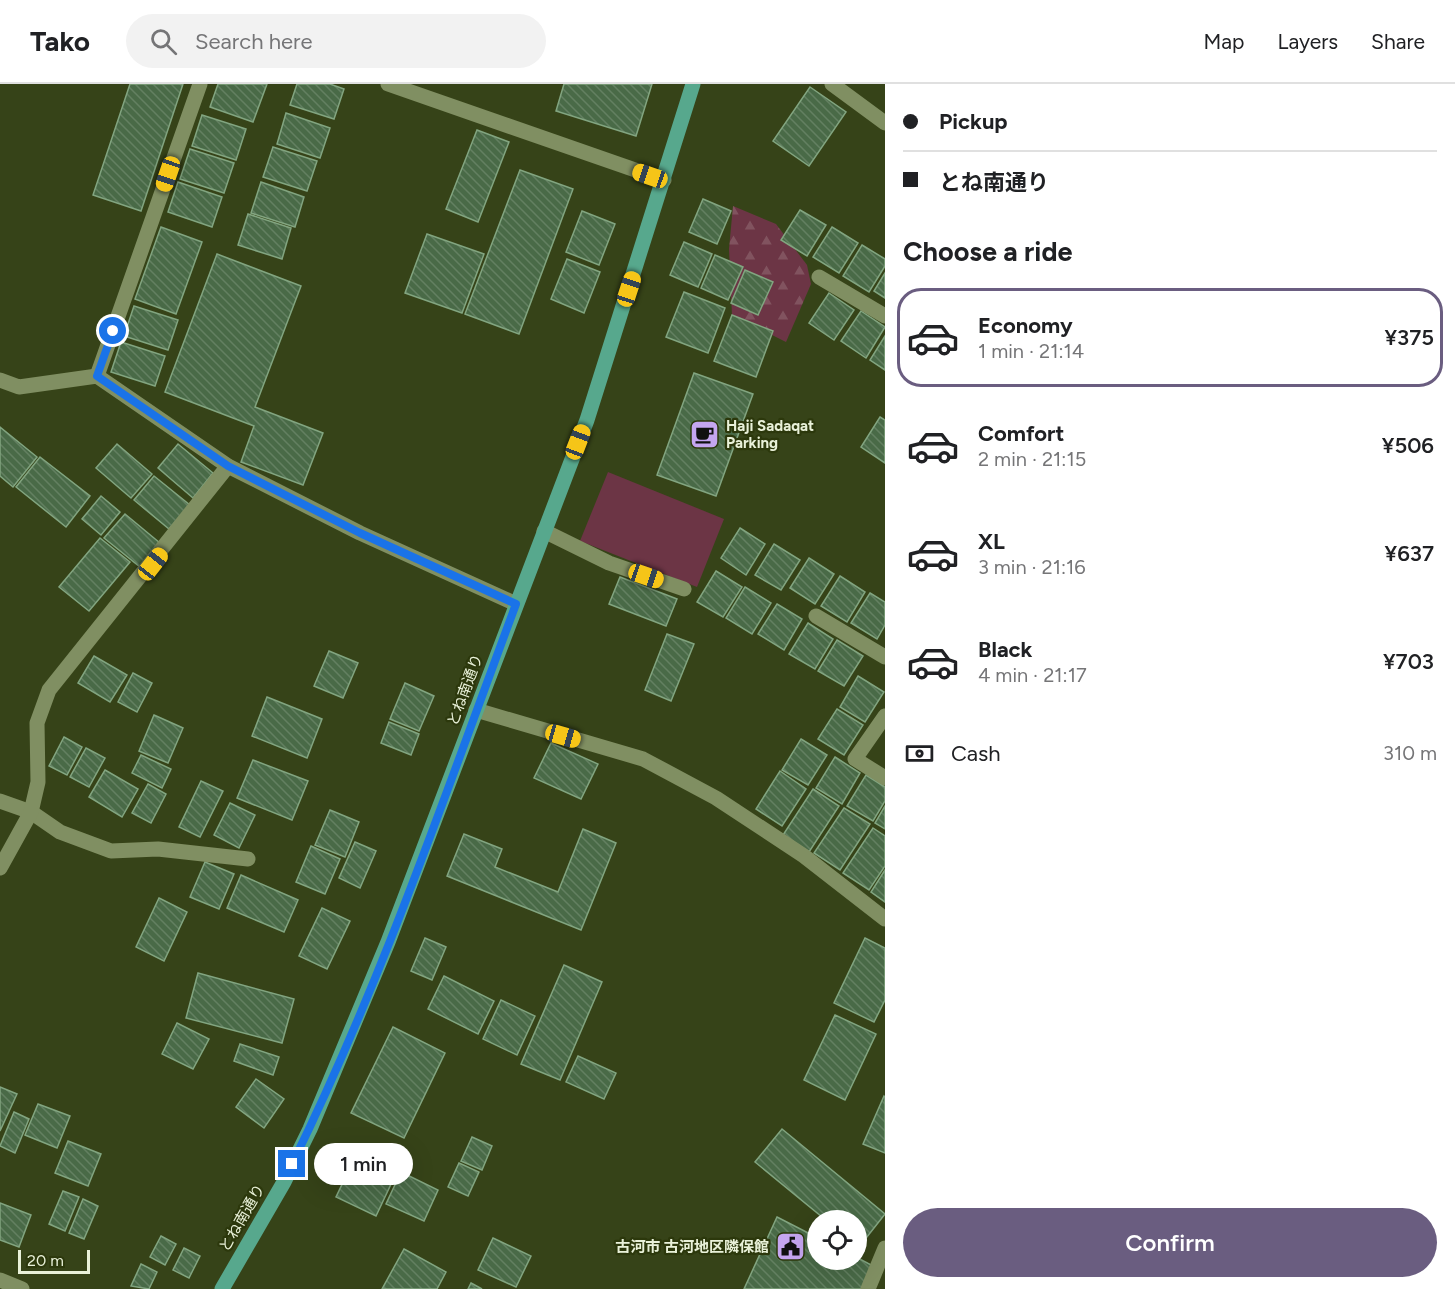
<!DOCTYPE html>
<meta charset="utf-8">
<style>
body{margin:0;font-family:Figtree,"Noto Sans JP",sans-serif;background:#f2f2f2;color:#202124;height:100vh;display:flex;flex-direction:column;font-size:22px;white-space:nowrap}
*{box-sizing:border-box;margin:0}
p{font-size:20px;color:#757577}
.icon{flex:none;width:33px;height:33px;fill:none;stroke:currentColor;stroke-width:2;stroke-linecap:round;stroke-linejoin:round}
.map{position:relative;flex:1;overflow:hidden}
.panel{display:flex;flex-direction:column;background:#fff;width:570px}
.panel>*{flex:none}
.banner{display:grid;align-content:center;height:132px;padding:0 18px;background:#fff}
.controls{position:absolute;left:807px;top:1126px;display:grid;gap:12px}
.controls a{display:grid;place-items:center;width:60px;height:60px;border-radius:50%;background:#fff;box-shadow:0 6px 24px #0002;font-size:30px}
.scale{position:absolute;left:18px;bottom:15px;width:72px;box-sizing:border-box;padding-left:6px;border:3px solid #e9f1d9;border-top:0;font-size:16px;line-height:21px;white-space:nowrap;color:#e9f1d9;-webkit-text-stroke:4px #2c380c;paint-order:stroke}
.end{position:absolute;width:27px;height:27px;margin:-14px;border:8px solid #1a73e8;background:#fff;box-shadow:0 0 0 3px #fff}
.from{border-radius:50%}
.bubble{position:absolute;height:42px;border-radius:21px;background:#fff;box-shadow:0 6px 24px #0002;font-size:20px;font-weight:600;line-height:42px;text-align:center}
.car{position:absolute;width:18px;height:36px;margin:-18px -9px;border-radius:8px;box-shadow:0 0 4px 2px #0007;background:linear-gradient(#f5c518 24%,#345 0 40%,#f5c518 0 76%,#345 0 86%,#f5c518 0)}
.banner b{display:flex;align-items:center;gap:21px;height:57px;font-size:22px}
.banner b+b{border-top:2px solid #e0e0e0}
.banner i{width:15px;height:15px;background:#202124}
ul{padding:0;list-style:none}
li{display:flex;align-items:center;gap:18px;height:99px;margin:0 12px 9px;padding:0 6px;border:3px solid transparent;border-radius:24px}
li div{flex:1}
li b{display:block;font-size:22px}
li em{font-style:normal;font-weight:600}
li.on{border-color:#6a5d80}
li>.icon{width:54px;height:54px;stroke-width:1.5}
h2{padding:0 18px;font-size:27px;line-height:72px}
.pay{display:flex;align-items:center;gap:15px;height:66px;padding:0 18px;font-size:22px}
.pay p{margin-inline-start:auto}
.button{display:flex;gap:12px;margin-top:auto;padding:12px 18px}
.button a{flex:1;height:69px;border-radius:36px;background:#6a5d80;color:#fff;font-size:24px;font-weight:600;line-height:69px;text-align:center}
header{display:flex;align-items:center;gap:36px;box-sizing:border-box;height:84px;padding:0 30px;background:#fff;border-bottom:2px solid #e0e0e0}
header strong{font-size:28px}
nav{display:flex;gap:33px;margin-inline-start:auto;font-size:21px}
.search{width:420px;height:54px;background:#f2f2f2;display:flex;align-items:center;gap:15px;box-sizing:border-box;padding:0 21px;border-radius:33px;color:#757577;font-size:22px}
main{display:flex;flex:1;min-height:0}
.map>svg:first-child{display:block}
</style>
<header>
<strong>Tako</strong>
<div class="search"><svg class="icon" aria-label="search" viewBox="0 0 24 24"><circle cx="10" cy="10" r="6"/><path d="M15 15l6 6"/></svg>Search here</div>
<nav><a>Map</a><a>Layers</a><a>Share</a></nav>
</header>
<main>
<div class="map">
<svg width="885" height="1205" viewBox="0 0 885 1205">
<defs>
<pattern id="forest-firs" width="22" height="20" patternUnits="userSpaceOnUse" patternTransform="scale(1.5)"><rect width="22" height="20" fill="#6c3545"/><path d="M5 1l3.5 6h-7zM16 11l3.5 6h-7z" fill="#81535f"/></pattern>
<pattern id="building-back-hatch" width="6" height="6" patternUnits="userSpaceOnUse" patternTransform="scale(1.5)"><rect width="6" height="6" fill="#496a47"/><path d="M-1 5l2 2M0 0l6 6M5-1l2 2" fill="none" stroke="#638061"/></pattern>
</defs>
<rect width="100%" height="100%" fill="#364318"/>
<polygon fill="#6c3545" points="608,388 724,435 697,503 580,457"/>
<polygon fill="url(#forest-firs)" points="733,122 776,140 807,181 811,200 786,258 732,231 729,165"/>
<g fill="url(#building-back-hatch)" stroke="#82a580" stroke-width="1.5">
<polygon points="130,0 183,0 141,127 93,111"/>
<polygon points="218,0 267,0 253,38 210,23"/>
<polygon points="297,0 330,0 344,5 334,35 290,21"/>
<polygon points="564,0 652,0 636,52 556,27"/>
<polygon points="810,3 846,28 809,82 773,57"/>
<polygon points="286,29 330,44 320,74 277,60"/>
<polygon points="202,31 246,45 236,76 192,62"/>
<polygon points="477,46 509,58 478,138 446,125"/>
<polygon points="273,63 317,77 307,107 263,93"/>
<polygon points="190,65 234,79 224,109 180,95"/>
<polygon points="520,86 573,105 519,250 465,230"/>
<polygon points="178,98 222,113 212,143 168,128"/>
<polygon points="261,98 304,113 295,143 251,129"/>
<polygon points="703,115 731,127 717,160 689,148"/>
<polygon points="800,126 826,141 807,172 781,156"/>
<polygon points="582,127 615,140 599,181 566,168"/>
<polygon points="248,130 291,144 282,175 238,161"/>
<polygon points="161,143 202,158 176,230 135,215"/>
<polygon points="832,143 858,159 839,189 813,173"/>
<polygon points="427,150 484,170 462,229 405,209"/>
<polygon points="684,158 712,170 698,203 670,191"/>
<polygon points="862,161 885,175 885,182 869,208 843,192"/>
<polygon points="217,170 301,202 255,323 323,349 303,401 241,378 254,342 165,308"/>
<polygon points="715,171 743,183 728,216 701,204"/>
<polygon points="567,175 600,188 584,229 551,215"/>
<polygon points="745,186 773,198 758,231 731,219"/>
<polygon points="885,189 885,214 874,207"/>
<polygon points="684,208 725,224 708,269 666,253"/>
<polygon points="829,209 854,226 834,256 809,239"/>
<polygon points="134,222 178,236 168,266 124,252"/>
<polygon points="861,227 885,243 866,274 841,257"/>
<polygon points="732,231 773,247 756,293 714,277"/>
<polygon points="885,252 885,286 870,276"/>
<polygon points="121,258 165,272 155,302 111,288"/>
<polygon points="694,289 753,310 716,412 657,391"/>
<polygon points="880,333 885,336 885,379 861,363"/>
<polygon points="0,343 37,373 13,403 0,392"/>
<polygon points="117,360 152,390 131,414 96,384"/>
<polygon points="178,360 213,389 193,414 158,384"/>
<polygon points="40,373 90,412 66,443 16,403"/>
<polygon points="154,392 190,421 169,445 134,416"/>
<polygon points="101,412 120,428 101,451 82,435"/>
<polygon points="125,430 160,459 140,483 104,454"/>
<polygon points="740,444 765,460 746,491 721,474"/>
<polygon points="100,454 130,478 89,527 59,503"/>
<polygon points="774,460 800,476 781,506 755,491"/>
<polygon points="809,474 834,490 815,520 790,504"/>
<polygon points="716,487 742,503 723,533 697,518"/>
<polygon points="840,492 865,508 847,538 821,522"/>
<polygon points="620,493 677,515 666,542 609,520"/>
<polygon points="745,503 771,519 752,550 726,534"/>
<polygon points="870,509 885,518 885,541 877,555 851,539"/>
<polygon points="777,520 802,535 784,566 758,550"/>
<polygon points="808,539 833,555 815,585 789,570"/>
<polygon points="667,550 694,560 671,617 645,606"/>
<polygon points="837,556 863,572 844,602 818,587"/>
<polygon points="329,567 358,579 343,614 314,602"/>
<polygon points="94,572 127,591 110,618 78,599"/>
<polygon points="133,589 152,599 137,628 118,618"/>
<polygon points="858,592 884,608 865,638 840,623"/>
<polygon points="405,599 434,612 419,647 390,635"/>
<polygon points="267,613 322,635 307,674 252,652"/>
<polygon points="837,625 863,641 844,671 818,655"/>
<polygon points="154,631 183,644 168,679 139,667"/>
<polygon points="389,638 419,650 411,671 381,659"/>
<polygon points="64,653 82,663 67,691 49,682"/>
<polygon points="801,655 827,671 808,701 782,686"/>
<polygon points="551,659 598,680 581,715 534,694"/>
<polygon points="86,664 105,674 89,703 70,693"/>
<polygon points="141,671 171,685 162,704 132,689"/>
<polygon points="835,673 860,689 842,720 816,704"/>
<polygon points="253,676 308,697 292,736 237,714"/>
<polygon points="105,686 138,705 122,733 89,713"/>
<polygon points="780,687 806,705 782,742 756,725"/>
<polygon points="866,691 885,703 885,717 873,737 847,722"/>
<polygon points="201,697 223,707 200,753 179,743"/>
<polygon points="148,700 166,710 151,739 132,729"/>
<polygon points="813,705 839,722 809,768 783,751"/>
<polygon points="230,719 255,731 239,764 214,751"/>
<polygon points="885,722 885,745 875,739"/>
<polygon points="844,724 870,740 840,786 814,769"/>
<polygon points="330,726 359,738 345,773 315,761"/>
<polygon points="873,744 885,752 885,782 869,806 843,789"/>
<polygon points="583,745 616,759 581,846 447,792 464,750 502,765 495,783 558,808"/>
<polygon points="355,758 376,767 360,804 339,794"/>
<polygon points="311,762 340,775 325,810 296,798"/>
<polygon points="205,778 234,790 219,825 190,813"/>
<polygon points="885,786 885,818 871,808"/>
<polygon points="241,791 298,816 284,848 227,824"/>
<polygon points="159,814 187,828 164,877 136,863"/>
<polygon points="322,824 350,837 327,885 299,872"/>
<polygon points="425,854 446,863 432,896 411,887"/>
<polygon points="865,854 885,864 885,916 874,938 834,919"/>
<polygon points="564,881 602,898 560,996 521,980"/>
<polygon points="198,889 294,915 282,959 186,934"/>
<polygon points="444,892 494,917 478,950 428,925"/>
<polygon points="501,916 535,932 517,971 483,955"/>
<polygon points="835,931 876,950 845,1016 804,996"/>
<polygon points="177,939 209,955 193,985 162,970"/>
<polygon points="393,943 445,969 404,1054 351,1029"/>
<polygon points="240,960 279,973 273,991 234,977"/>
<polygon points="578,972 616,989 604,1015 566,998"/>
<polygon points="256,995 284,1015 264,1044 236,1023"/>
<polygon points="0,1003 17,1010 0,1047"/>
<polygon points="884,1012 885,1013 885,1069 863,1060"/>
<polygon points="38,1020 70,1032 57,1064 25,1051"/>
<polygon points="14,1028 29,1035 15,1069 0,1062"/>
<polygon points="782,1045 885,1130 859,1163 856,1161 856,1137 827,1137 755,1078"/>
<polygon points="472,1053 492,1062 482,1086 461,1077"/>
<polygon points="68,1057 101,1070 88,1102 55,1089"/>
<polygon points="360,1063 400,1081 376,1132 336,1113"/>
<polygon points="459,1079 479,1088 468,1112 448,1103"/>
<polygon points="401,1088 438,1106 424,1137 386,1120"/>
<polygon points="63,1107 79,1113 65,1147 49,1140"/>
<polygon points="83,1115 98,1122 84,1155 69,1149"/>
<polygon points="0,1119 31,1131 19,1163 0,1156"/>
<polygon points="777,1133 818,1154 818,1176 856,1176 856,1173 877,1184 868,1205 744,1205"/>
<polygon points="161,1152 176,1160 165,1181 150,1173"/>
<polygon points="493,1154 531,1172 516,1203 478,1186"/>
<polygon points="184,1164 200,1172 189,1194 173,1186"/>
<polygon points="404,1165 446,1188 437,1205 382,1205"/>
<polygon points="141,1180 157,1188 149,1205 131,1202"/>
<polygon points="471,1199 482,1205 468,1205"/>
</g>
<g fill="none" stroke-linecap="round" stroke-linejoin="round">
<g stroke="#808f62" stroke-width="15">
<polyline points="388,0 664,96"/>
<polyline points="832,0 885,39"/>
<polyline points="819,193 885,232"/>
<polyline points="97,292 200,0"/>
<polyline points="0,296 19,303 97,292 228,382 360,449 516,520"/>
<polyline points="544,447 609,479 684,505"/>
<polyline points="816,532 885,573"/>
<polyline points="476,626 643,675 716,714 804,772 885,835"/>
<polyline points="885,632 855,675 885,694"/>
<polyline points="0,717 31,728 60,748 111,767 158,765 248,775"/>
<polyline points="0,784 31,728 38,698 37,639 49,606 228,382"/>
<polyline points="868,1205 885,1164"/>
</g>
<polyline stroke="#808f62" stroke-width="15" points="0,1196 22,1205"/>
<polyline stroke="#57a88d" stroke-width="15" points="222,1205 284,1098 310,1045 388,858 587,336 693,0"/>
</g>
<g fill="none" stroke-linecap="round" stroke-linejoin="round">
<path stroke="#1a73e8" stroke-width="8" d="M113 247 97 292 228 382 360 449 516 520C446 708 381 900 292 1080"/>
</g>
<defs>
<symbol id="cafe-square" viewBox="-11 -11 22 22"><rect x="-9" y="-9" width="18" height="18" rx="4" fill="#c5a6f0" stroke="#2c380c"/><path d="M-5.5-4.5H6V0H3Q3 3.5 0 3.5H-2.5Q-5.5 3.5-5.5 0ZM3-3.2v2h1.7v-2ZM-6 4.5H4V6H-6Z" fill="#111"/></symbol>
<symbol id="civic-square" viewBox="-11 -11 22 22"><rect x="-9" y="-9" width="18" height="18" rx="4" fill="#c5a6f0" stroke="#2c380c"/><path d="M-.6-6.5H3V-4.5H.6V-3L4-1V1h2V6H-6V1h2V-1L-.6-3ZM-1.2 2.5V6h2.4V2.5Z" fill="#111"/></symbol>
</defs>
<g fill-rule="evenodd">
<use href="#cafe-square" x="688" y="334" width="33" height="33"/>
<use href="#civic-square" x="774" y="1146" width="33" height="33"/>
</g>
<g text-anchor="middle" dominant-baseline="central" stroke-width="4.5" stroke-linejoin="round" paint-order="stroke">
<g font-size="15" font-weight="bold" fill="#e9f1d9" stroke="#2c380c" text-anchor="start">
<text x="726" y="342">Haji Sadaqat<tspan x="726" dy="17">Parking</tspan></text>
<text x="769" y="1163" text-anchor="end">古河市 古河地区隣保館</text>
</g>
<g font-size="15" fill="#e9f1d9" stroke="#2c380c">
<text transform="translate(465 606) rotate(-70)">とね南通り</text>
<text transform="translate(242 1134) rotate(-60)">とね南通り</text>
</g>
</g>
</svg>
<div class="controls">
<a><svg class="icon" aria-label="locate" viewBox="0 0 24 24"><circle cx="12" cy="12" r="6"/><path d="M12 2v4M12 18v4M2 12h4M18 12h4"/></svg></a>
</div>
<div class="scale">20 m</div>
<i class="end from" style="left:113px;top:247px"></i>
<i class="end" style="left:292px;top:1080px"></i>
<div class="bubble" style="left:314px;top:1059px;width:99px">1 min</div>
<i class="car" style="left:168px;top:90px;rotate:199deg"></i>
<i class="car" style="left:650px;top:92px;rotate:289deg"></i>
<i class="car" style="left:629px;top:205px;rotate:18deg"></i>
<i class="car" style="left:578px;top:358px;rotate:21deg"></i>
<i class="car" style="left:153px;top:480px;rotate:38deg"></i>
<i class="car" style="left:646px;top:492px;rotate:109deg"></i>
<i class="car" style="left:563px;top:652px;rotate:106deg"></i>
</div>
<section class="panel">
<div class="banner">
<b><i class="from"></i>Pickup</b>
<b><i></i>とね南通り</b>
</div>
<h2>Choose a ride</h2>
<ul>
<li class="on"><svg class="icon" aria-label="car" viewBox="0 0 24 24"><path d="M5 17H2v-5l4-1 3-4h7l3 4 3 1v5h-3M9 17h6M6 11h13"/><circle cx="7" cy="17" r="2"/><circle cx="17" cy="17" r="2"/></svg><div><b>Economy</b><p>1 min · 21:14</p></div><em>¥375</em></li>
<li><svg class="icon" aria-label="car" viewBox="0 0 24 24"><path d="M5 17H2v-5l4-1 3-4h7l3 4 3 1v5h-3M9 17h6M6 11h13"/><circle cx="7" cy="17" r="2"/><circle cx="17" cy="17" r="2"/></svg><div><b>Comfort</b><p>2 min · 21:15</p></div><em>¥506</em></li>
<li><svg class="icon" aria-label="car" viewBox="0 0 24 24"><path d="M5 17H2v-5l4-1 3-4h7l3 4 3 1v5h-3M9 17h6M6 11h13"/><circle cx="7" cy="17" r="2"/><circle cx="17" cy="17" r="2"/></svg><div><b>XL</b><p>3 min · 21:16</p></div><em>¥637</em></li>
<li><svg class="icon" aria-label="car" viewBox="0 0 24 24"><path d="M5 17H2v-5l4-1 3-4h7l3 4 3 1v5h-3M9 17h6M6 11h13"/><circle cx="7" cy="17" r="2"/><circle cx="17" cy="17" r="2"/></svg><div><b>Black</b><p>4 min · 21:17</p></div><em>¥703</em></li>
</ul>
<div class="pay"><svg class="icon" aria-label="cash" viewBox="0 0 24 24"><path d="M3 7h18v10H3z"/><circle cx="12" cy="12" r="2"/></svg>Cash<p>310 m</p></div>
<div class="button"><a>Confirm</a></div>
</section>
</main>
